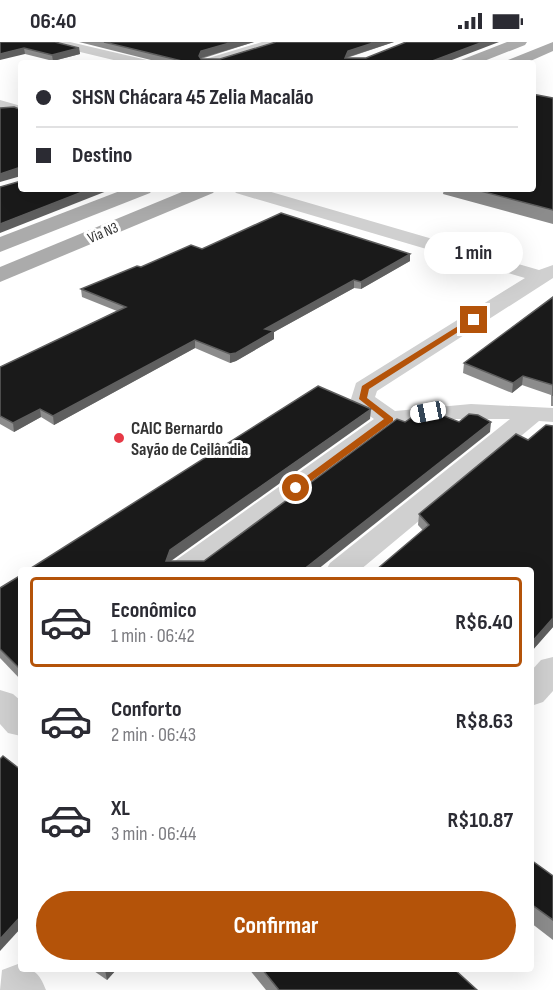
<!DOCTYPE html>
<html lang="pt">
<meta charset="utf-8">
<style>
body{margin:0;font-family:"Sofia Sans Condensed",sans-serif;background:#f2f2f3;color:#2b2b33;height:100vh;display:flex;flex-direction:column;font-size:22px;white-space:nowrap}
*{box-sizing:border-box;margin:0}
p{font-size:20px;color:#7c7c81}
.icon{flex:none;width:33px;height:33px;fill:none;stroke:currentColor;stroke-width:2;stroke-linecap:round;stroke-linejoin:round}
.map{position:relative;flex:1;overflow:hidden}
.panel{position:absolute;left:18px;top:525px;width:516px;height:405px;display:flex;flex-direction:column;background:#fff;border-radius:6px;box-shadow:0 6px 24px #0002}
.panel>*{flex:none}
.guide{position:absolute;left:18px;top:18px;width:518px;height:132px;border-radius:6px;box-shadow:0 6px 24px #0002;display:grid;align-content:center;height:132px;padding:0 18px;background:#fff}
.end{position:absolute;width:27px;height:27px;margin:-14px;border:8px solid #b45309;background:#fff;box-shadow:0 0 0 3px #fff}
.from{border-radius:50%}
.bubble{position:absolute;height:42px;border-radius:21px;background:#fff;box-shadow:0 6px 24px #0002;font-size:20px;font-weight:700;line-height:42px;text-align:center}
.car{position:absolute;width:18px;height:36px;margin:-18px -9px;border-radius:8px;box-shadow:0 0 4px 2px #0007;background:linear-gradient(#fff 24%,#345 0 40%,#fff 0 76%,#345 0 86%,#fff 0)}
.guide b{display:flex;align-items:center;gap:21px;height:57px;font-size:22px}
.guide b+b{border-top:2px solid #e1e1e2}
.guide i{width:15px;height:15px;background:#2b2b33}
ul{padding:10px 0 0;list-style:none}
li{display:flex;align-items:center;gap:18px;height:90px;margin:0 12px 9px;padding:0 6px;border:3px solid transparent;border-radius:6px}
li div{flex:1}
li b{display:block;font-size:22px}
li em{font-style:normal;font-weight:700}
li.current{border-color:#b45309}
li>.icon{width:54px;height:54px;stroke-width:1.5}
.cta{display:flex;gap:12px;margin-top:auto;padding:12px 18px}
.cta a{flex:1;height:69px;border-radius:36px;background:#b45309;color:#fff;font-size:24px;font-weight:700;line-height:69px;text-align:center}
.status{display:flex;justify-content:space-between;align-items:center;height:42px;padding:0 30px;background:#fff;direction:ltr}
.status svg{height:16px;fill:currentColor}
.map>svg:first-child{display:block}
</style>
<div class="status"><b>06:40</b><svg viewBox="0 0 49 12"><path d="M0 12V9h3v3zM5 12V6h3v6zM10 12V3h3v9zM15 12V0h3v12zM26 1h20v11H26zM47 4h2v5h-2z"/></svg></div>
<div class="map">
<svg width="553" height="948" viewBox="0 0 553 948">
<rect width="100%" height="100%" fill="#fff"/>
<g fill="none" stroke-linecap="round" stroke-linejoin="round">
<g fill="#d0d0d0" fill-rule="evenodd">
<polygon points="49,0 70,0 147,18 148,21 126,21 51,3"/>
<polygon points="262,0 281,0 279,3 220,21 201,21 202,18"/>
<polygon points="0,58 21,64 21,72 0,66"/>
<polygon points="233,147 261,147 539,228 553,223 553,236 377,349 375,355 395,369 471,362 553,366 553,380 539,379 360,528 326,528 330,521 510,377 451,377 397,383 203,528 168,528 172,521 374,377 357,365 351,357 356,341 525,236 236,151"/>
<polygon points="553,615 553,649 543,660 531,664 531,629 541,618"/>
<polygon points="0,648 13,652 21,659 21,694 8,691 0,682"/>
<path d="M18 922 21 923V927C37 927 40 934 46 948H0L2 928Z"/>
</g>
<g fill="#ababab" fill-rule="evenodd">
<polygon points="507,0 527,0 525,3 479,21 459,21 461,18"/>
<polygon points="553,0 553,9 526,21 506,21 508,18"/>
<polygon points="125,147 153,147 150,151 0,210 0,195"/>
<polygon points="189,147 216,147 213,151 0,240 0,225"/>
</g>
</g>
<g fill="#8c8c8c">
<polygon points="0,0 79,6 80,12 53,19 25,12"/>
<polygon points="79,0 254,0 201,17 220,17 276,0 394,0 347,16 444,21 163,21"/>
<polygon points="553,56 553,182 443,152 444,147 532,147"/>
<polygon points="202,207 410,212 410,219 361,247 354,246 274,290 274,297 236,319 230,321 195,306 54,383 41,375 14,390 0,382 0,325 117,269 82,255 81,247 141,225"/>
<polygon points="553,255 553,364 551,364 551,353 522,343 512,351 463,331 464,321"/>
<polygon points="553,384 553,585 531,610 418,483 419,472 528,398"/>
<polygon points="21,533 21,638 0,616 0,546"/>
<polygon points="531,818 553,834 553,898 531,881"/>
<polygon points="91,927 117,927 107,938"/>
<polygon points="249,927 454,927 477,948 266,948"/>
</g>
<g fill="#5f5f5f">
<polygon points="233,0 254,0 201,16 199,20 199,14 201,9"/>
<polygon points="376,0 394,0 345,16 348,9"/>
<polygon points="483,0 499,0 444,21 427,21"/>
<polygon points="24,6 25,12 0,18 0,12"/>
<polygon points="79,6 80,12 53,19 52,13"/>
<polygon points="21,125 21,134 0,140 0,132"/>
<polygon points="90,147 112,147 0,191 0,182"/>
<polygon points="410,212 410,219 361,247 361,240"/>
<polygon points="354,238 354,246 274,290 274,297 236,319 230,321 230,312 265,287"/>
<polygon points="195,298 195,306 54,383 53,374"/>
<polygon points="523,334 522,343 512,351 513,341"/>
<polygon points="40,367 41,375 14,390 13,381"/>
<polygon points="371,367 370,377 171,519 166,519 170,508"/>
<polygon points="491,380 490,390 317,528 303,528"/>
<polygon points="553,576 553,585 531,610 531,601"/>
<polygon points="21,874 21,886 0,909 0,897"/>
<polygon points="106,927 117,927 107,938 105,928"/>
</g>
<g fill="#1a1a1a" stroke="#5f5f5f" stroke-width="1.5">
<polygon points="0,0 55,0 79,6 52,13 24,6 0,12"/>
<polygon points="104,0 233,0 201,9 199,14 201,17 220,17 276,0 376,0 348,9 345,16 366,16 406,0 483,0 427,21 190,21"/>
<polygon points="532,52 553,56 553,168 473,147 532,147"/>
<polygon points="14,65 19,67 21,66 21,125 0,132 0,66"/>
<polygon points="21,139 21,147 90,147 0,182 0,145"/>
<polygon points="281,171 410,212 361,240 354,238 265,287 274,289 236,311 230,312 195,298 53,374 40,367 13,381 0,374 0,325 126,265 81,247 137,224 141,225 191,203 202,207"/>
<polygon points="553,255 553,354 553,343 523,334 513,341 464,321"/>
<polygon points="318,344 371,367 170,508 166,519 204,519 397,377 405,380 414,374 427,379 437,371 459,380 469,372 478,373 491,380 303,528 28,528"/>
<polygon points="546,383 553,384 553,576 531,601 531,528 376,528 429,483 419,472 516,392 528,398"/>
<polygon points="21,533 21,628 0,607 0,546"/>
<polygon points="3,714 21,728 21,874 0,897 0,717"/>
<polygon points="531,818 553,834 553,878 531,862"/>
<polygon points="262,927 454,927 477,948 279,948"/>
</g>
<polygon fill="#b45309" points="471,276 477,278 369,347 367,356 393,376 393,379 299,448 293,448 293,444 384,377 359,357 362,344"/>
<circle fill="#e63946" stroke="#fff" stroke-width="2" cx="119" cy="396" r="6"/>
<g text-anchor="middle" dominant-baseline="central" stroke-width="6" stroke-linejoin="round" paint-order="stroke">
<g font-size="15" fill="#333" stroke="#fff">
<text transform="translate(103 191) rotate(-23)">Via N3</text>
</g>
<g font-size="18" font-weight="bold" fill="#333" stroke="#fff" text-anchor="start">
<text x="131" y="386">CAIC Bernardo<tspan x="131" dy="21">Sayão de Ceilândia</tspan></text>
</g>
</g>
</svg>
<i class="end from" style="left:296px;top:446px"></i>
<i class="end" style="left:474px;top:278px"></i>
<div class="bubble" style="left:424px;top:190px;width:99px">1 min</div>
<i class="car" style="left:428px;top:370px;rotate:259deg"></i>
<div class="guide">
<b><i class="from"></i>SHSN Chácara 45 Zelia Macalão</b>
<b><i></i>Destino</b>
</div>
<section class="panel">
<ul>
<li class="current"><svg class="icon" aria-label="car" viewBox="0 0 24 24"><path d="M5 17H2v-5l4-1 3-4h7l3 4 3 1v5h-3M9 17h6M6 11h13"/><circle cx="7" cy="17" r="2"/><circle cx="17" cy="17" r="2"/></svg><div><b>Econômico</b><p>1 min · 06:42</p></div><em>R$6.40</em></li>
<li><svg class="icon" aria-label="car" viewBox="0 0 24 24"><path d="M5 17H2v-5l4-1 3-4h7l3 4 3 1v5h-3M9 17h6M6 11h13"/><circle cx="7" cy="17" r="2"/><circle cx="17" cy="17" r="2"/></svg><div><b>Conforto</b><p>2 min · 06:43</p></div><em>R$8.63</em></li>
<li><svg class="icon" aria-label="car" viewBox="0 0 24 24"><path d="M5 17H2v-5l4-1 3-4h7l3 4 3 1v5h-3M9 17h6M6 11h13"/><circle cx="7" cy="17" r="2"/><circle cx="17" cy="17" r="2"/></svg><div><b>XL</b><p>3 min · 06:44</p></div><em>R$10.87</em></li>
</ul>
<div class="cta"><a>Confirmar</a></div>
</section>
</div>
